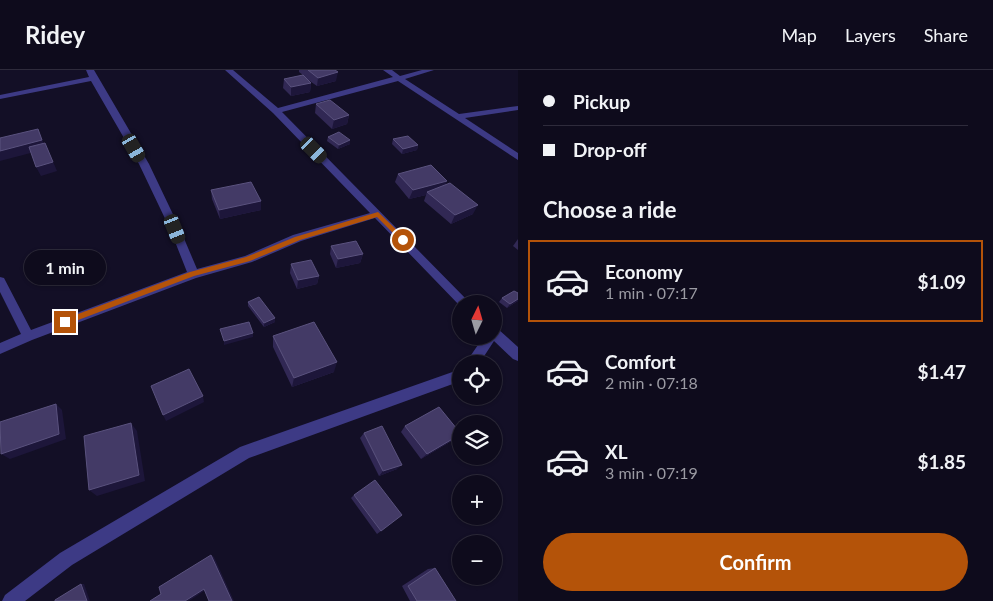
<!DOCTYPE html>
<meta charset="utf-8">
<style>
body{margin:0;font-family:Lato,sans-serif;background:#171425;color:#f1f3f6;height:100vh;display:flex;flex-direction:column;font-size:19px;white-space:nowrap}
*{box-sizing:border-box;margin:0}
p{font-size:16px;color:#9b9ba3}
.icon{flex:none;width:28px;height:28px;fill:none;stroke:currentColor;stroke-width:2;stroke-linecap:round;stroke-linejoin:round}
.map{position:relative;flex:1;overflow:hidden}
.drawer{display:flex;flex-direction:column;background:#0e0b1c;width:475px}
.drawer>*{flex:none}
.banner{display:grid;align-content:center;height:110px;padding:0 25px;background:#0e0b1c}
.needle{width:32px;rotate:5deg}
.buttons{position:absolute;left:452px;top:225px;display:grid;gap:10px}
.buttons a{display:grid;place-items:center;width:50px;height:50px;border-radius:50%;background:#0e0b1c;box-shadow:0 1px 4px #0004,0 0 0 1px #2e2b3b;font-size:25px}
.end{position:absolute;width:22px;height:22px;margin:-11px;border:6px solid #b45309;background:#fff;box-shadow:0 0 0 2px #fff}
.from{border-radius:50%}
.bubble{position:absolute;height:35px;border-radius:18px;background:#0e0b1c;box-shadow:0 1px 4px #0004,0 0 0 1px #2e2b3b;font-size:16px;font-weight:700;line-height:35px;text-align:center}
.car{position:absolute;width:15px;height:30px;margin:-15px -8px;border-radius:6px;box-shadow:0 0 4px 1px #0007;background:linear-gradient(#222 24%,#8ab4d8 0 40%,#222 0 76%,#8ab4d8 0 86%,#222 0)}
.banner b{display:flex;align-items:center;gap:18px;height:48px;font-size:19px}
.banner b+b{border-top:1px solid #2e2b3b}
.banner i{width:12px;height:12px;background:#f1f3f6}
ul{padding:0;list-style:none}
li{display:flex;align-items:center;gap:15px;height:82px;margin:0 10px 8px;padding:0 15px;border:2px solid transparent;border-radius:0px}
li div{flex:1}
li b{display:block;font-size:19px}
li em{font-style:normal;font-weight:700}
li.active{border-color:#b45309}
li>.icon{width:45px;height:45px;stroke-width:1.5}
h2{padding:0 25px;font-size:22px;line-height:60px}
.cta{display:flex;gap:10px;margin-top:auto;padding:10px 25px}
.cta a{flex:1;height:58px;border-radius:30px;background:#b45309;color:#fff;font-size:20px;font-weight:700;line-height:58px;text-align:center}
header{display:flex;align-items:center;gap:30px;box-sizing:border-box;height:70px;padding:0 25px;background:#0e0b1c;border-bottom:1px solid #2e2b3b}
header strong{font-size:24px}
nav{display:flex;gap:28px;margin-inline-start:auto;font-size:18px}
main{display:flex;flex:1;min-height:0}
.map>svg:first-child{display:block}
</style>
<header>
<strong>Ridey</strong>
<nav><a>Map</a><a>Layers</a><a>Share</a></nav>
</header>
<main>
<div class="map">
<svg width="518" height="531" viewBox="0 0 518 531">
<rect width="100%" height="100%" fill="#130f26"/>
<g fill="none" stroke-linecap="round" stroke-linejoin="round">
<g fill="#3d3a85" fill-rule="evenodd">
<polygon points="86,0 94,0 149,94 180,159 197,199 245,186 293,165 370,143 273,43 225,0 233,0 278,38 393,7 383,0 392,0 400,6 422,0 434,0 405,9 459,44 518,36 518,40 465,48 518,83 518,90 398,11 282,42 471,234 461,234 461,237 375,148 301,171 252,192 196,208 32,270 0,284 0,273 21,264 0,222 0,207 4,208 31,260 187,202 170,159 139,94 91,11 0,29 0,25 89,7"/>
<polygon points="494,258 498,259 518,277 518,291 513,289 494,271 479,294 465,294 484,266 494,266"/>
<polygon points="461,299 461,311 249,388 72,495 25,531 2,531 5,525 60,483 240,377"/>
</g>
</g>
<g fill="#312854">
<polygon points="299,0 335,0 336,11 317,16 304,7 311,13 310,22 291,26 283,18 284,9 303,5 299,2"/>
<polygon points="316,34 349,45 347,54 332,59 315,43"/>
<polygon points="328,67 350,74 338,79 327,71"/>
<polygon points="393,69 418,75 417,80 402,84 392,74"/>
<polygon points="398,104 445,115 473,144 451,154 424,131 426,125 409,129 395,112"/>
<polygon points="211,120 261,131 261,140 220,149 212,129"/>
<polygon points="518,169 518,180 513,176"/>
<polygon points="331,176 363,184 360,193 336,198 330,184"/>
<polygon points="291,194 319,206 317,214 297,219 290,203"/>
<polygon points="502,228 518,231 507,238 499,232"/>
<polygon points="248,232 275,248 275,252 264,257 248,236"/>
<polygon points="273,266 334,302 292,317 273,277"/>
<polygon points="405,356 455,369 421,389 401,362"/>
<polygon points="364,363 397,399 379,406 360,368"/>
<polygon points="354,425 381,461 377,464 351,428"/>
<polygon points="435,498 456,531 410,531 402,516 428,499"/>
</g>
<g fill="#1d163a">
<polygon points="338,2 336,11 317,16 318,8"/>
<polygon points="311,13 310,22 291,26 291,17"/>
<polygon points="349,45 347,54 332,59 334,50"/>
<polygon points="38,59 46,79 0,91 0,81"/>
<polygon points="350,70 350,74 338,79 339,75"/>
<polygon points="45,73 57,101 41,106 36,97"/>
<polygon points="418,75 417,80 402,84 403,79"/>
<polygon points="447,111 443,120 427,122 426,125 409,129 413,120"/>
<polygon points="261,131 261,140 220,149 219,140"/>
<polygon points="478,135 473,144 451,154 455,145"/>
<polygon points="363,184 360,193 336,198 338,189"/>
<polygon points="319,206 317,214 297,219 298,210"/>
<polygon points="518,229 518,231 507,238 510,234"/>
<polygon points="275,248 275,252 264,257 264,253"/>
<polygon points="253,263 253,267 224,275 224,271"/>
<polygon points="337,292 334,302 292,317 294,308"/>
<polygon points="203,326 204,332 166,351 163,345"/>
<polygon points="56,334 62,340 66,369 10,389 1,384"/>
<polygon points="131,353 137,361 145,411 97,426 89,420"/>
<polygon points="461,364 455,369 421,389 427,384"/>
<polygon points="402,395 397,399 379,406 383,401"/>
<polygon points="211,485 214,487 234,531 232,531"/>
<polygon points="81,514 84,514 90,531 87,531"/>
<polygon points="204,519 207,519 189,531 185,531"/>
</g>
<g fill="#433a66" stroke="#5a527e">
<polygon points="308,0 335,0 338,2 318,8"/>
<polygon points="303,5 311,13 291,17 284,9"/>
<polygon points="330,30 349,45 334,50 316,34"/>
<polygon points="38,59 42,70 0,81 0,68"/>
<polygon points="339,62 350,70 339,75 328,67"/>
<polygon points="408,66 418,75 403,79 393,69"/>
<polygon points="45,73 53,92 36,97 29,77"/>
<polygon points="431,95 447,111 413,120 398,104"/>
<polygon points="251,112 261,131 219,140 211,120"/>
<polygon points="450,113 478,135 455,145 427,122"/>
<polygon points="356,171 363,184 338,189 331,176"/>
<polygon points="311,190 319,206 298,210 291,194"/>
<polygon points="514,221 518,223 518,229 510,234 502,228"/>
<polygon points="259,227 275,248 264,253 248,232"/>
<polygon points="249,252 253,263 224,271 220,259"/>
<polygon points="314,252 337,292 294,308 273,266"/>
<polygon points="189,299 203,326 163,345 151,316"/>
<polygon points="56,334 59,364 1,384 0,352"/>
<polygon points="439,337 461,364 427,384 405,356"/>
<polygon points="131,353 139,405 89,420 84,366"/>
<polygon points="382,356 402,395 383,401 364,363"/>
<polygon points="375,410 402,445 381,461 354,425"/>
<polygon points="211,485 232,531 209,531 204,519 185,531 150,531 161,524 159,517"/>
<polygon points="435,498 456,531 417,531 408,516"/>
<polygon points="81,514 87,531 55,531 55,530"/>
</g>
<polygon fill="#b45309" points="378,142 405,168 405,171 401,171 377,147 300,170 250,191 194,206 65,255 61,252 62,250 190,202 246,187 295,167"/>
</svg>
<div class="buttons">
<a><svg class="needle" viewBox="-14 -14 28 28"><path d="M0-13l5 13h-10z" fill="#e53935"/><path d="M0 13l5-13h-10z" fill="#9b9ba3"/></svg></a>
<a><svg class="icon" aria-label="locate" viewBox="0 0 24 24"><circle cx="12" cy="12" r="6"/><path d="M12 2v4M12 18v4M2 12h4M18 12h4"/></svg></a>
<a><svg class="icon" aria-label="layers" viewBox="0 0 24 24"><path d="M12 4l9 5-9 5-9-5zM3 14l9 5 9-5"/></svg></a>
<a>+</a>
<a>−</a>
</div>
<i class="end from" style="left:403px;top:170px"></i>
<i class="end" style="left:65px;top:252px"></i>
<div class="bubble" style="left:24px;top:180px;width:82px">1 min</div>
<i class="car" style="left:134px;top:78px;rotate:150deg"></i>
<i class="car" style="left:314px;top:80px;rotate:135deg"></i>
<i class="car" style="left:175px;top:159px;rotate:158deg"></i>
</div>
<section class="drawer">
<div class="banner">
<b><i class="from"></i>Pickup</b>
<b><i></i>Drop-off</b>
</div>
<h2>Choose a ride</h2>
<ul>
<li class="active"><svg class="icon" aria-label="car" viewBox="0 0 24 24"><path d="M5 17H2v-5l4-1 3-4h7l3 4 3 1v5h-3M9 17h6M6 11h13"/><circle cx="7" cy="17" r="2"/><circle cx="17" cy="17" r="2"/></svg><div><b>Economy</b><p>1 min · 07:17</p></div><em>$1.09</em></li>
<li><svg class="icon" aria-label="car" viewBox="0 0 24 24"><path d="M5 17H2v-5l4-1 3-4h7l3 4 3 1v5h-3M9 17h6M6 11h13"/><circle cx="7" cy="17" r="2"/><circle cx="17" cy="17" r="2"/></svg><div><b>Comfort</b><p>2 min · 07:18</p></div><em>$1.47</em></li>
<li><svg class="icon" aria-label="car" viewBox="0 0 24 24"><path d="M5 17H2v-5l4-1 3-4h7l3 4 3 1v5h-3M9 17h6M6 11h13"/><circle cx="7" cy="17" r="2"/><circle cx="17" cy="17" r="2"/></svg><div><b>XL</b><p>3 min · 07:19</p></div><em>$1.85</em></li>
</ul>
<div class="cta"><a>Confirm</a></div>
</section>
</main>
